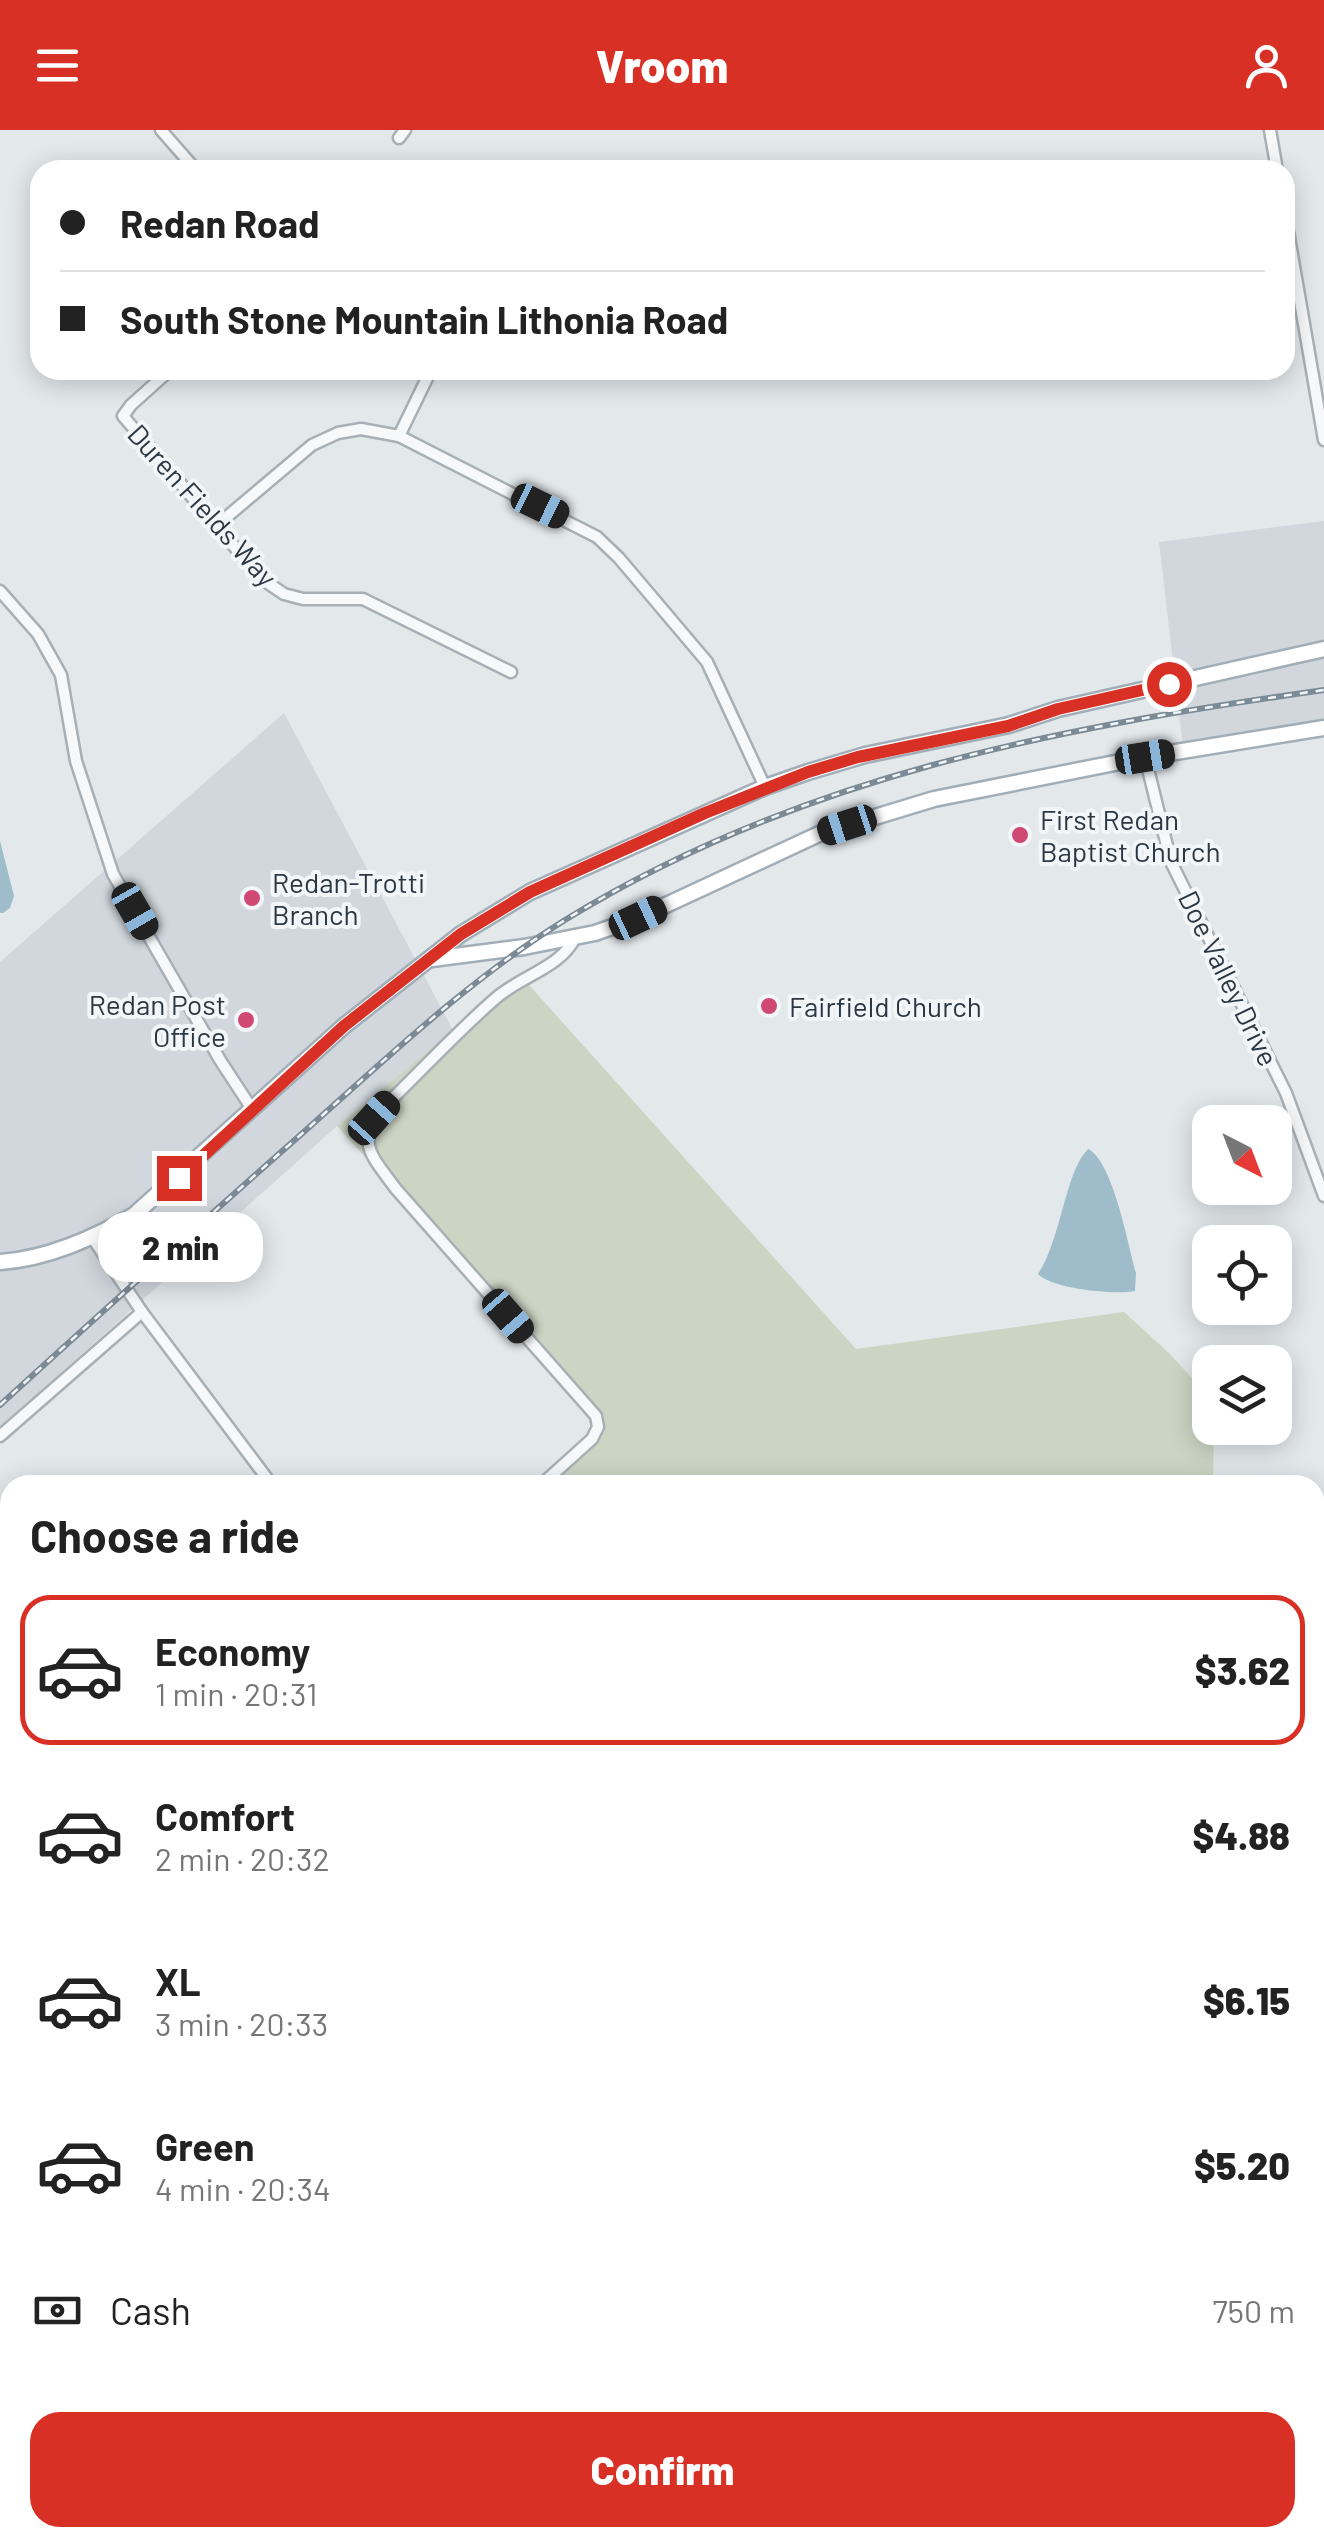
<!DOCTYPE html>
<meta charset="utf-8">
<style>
body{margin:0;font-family:Barlow,sans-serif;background:#f2f2f2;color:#222;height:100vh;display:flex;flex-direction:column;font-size:38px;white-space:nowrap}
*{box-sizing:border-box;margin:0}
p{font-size:32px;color:#767676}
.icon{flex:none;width:55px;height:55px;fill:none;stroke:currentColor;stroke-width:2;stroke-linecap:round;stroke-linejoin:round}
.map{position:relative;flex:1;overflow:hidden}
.panel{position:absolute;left:0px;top:1345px;width:1325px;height:1072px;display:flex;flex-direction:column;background:#fff;border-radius:30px 30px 0 0;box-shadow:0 5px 25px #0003}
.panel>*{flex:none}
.hud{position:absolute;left:30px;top:30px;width:1265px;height:220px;border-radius:30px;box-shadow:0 5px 25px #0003;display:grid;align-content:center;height:220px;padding:0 30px;background:#fff}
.needle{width:65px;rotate:138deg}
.buttons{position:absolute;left:1192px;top:975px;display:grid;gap:20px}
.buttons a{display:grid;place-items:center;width:100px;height:100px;border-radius:20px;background:#fff;box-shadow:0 5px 25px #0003;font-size:50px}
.end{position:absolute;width:45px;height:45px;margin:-22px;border:12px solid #d93025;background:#fff;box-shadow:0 0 0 5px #fff}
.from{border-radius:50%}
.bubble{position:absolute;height:70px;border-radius:30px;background:#fff;box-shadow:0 5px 25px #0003;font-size:32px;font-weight:800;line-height:70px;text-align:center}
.car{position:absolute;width:30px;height:60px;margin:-30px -15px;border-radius:12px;box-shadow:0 0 8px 2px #0007;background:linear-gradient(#222 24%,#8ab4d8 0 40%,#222 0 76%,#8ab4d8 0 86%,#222 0)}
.hud b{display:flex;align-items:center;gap:35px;height:95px;font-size:38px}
.hud b+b{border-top:2px solid #e0e0e0}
.hud i{width:25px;height:25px;background:#222}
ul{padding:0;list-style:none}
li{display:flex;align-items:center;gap:30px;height:150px;margin:0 20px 15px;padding:0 10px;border:5px solid transparent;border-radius:30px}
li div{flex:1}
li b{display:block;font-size:38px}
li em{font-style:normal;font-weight:800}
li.selected{border-color:#d93025}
li>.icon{width:90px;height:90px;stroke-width:1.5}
h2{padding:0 30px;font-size:45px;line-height:120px}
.pay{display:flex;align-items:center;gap:25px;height:110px;padding:0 30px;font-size:38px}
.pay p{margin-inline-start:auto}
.button{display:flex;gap:20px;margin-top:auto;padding:20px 30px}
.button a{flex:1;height:115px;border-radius:30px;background:#d93025;color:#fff;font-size:40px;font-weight:800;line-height:115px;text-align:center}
header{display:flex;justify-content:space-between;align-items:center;height:130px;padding:0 30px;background:#d93025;color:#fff;font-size:45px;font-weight:800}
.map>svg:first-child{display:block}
</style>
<header><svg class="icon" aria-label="menu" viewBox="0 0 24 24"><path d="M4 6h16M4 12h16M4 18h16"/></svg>Vroom<svg class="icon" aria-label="person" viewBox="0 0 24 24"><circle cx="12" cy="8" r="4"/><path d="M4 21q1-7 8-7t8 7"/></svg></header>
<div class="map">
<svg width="1324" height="2417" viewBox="0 0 1324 2417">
<rect width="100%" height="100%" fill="#e3e8eb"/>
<g fill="#d1d7dd">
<polygon points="1324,391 1324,599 1184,626 1159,412"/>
<polygon points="284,583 453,900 337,996 0,1297 0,832"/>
</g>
<polygon fill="#ccd5c4" points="529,855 856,1219 1124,1182 1169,1223 1210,1268 1210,1298 1214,1298 1213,1355 538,1355 605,1294 337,996 453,900"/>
<g fill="#9fbccb">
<polygon points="0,711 14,766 10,778 3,783 0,783"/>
<path d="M1088 1019C1113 1031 1128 1115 1136 1143L1135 1161C1115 1165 1052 1159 1038 1144 1061 1110 1065 1042 1088 1019Z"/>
<polygon points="1324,1662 1324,1771 1315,1768 1315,1669"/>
<polygon points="0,2276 10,2279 10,2373 0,2373"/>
<polygon points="1019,2408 1058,2408 1067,2417 1018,2417"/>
</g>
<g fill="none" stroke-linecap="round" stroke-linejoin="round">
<g stroke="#9fbccb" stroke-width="2.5">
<polyline points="1315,1850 1322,1824"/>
<polyline points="95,2408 104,2417"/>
<polyline points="920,2417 924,2408"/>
</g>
<defs>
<g id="minor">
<polyline points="161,0 196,40"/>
<polyline points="1270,0 1277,40"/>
<polyline points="399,8 405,0"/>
<polyline points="1285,84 1324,310"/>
<polyline points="170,240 131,275 123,286 262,449 284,464 303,469 363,469 511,542"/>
<polyline points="399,306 431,240"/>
<polyline points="216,396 312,315 338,303 361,299 399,306 597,407 619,428 707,532 765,657"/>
<polyline points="0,461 38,504 61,545 76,631 113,744 220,930 252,979"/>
<polyline points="1145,627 1171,732 1286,963 1324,1066"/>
<polyline points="92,1107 142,1182 272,1355"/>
<polyline points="0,1306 142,1182"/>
<path d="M541 1355 592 1309 598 1297 596 1286 396 1059C368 1021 354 1011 390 971 425 937 459 900 496 868 521 846 560 838 575 808"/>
<polyline points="0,1761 10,1773"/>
<polyline points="1315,1817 1324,1821"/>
<polyline points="0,2031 10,2042"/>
<polyline points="1315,2323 1324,2322"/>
<polyline points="309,2408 315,2417"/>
<polyline points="552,2408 560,2417"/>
<polyline points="854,2408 854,2417"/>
<polyline points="1137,2408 1147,2417"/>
<polyline points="1313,2410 1324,2408"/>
</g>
<g id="major">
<polyline points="432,829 524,817 595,803 638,788 819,704 934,669 1145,627 1324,598"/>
<path d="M0 1132C47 1129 93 1108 134 1085L344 896 461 804 530 762 765 657 808 642 865 625 1009 595 1058 579 1324 519"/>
</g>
</defs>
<use href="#minor" stroke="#a8b0b6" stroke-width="15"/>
<use href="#major" stroke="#a2aeb7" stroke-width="19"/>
<use href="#minor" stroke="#f6f8f9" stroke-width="10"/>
<use href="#major" stroke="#fff" stroke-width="14"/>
<defs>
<path id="rail" d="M0 1275C101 1183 203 1091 306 1000 389 926 470 849 565 790 799 646 1056 598 1324 560"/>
</defs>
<use href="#rail" stroke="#7c8a95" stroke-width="6"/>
<use href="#rail" stroke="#f3f6f9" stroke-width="2.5" stroke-dasharray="8" stroke-linecap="butt"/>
</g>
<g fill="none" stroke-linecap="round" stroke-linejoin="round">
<polyline stroke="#d93025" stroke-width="12" points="179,1048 344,896 461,804 530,762 705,683 808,642 858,627 1008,596 1058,579 1169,554"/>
</g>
<g fill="#d04974" stroke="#f3f6f9" stroke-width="4">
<circle cx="1020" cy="705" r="10"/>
<circle cx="252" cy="768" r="10"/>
<circle cx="769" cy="876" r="10"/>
<circle cx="246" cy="890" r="10"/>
</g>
<g text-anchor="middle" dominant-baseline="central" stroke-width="8" stroke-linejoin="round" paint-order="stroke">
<g font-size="28" fill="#2b3844" stroke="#f3f6f9">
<text transform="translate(203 375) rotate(48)">Duren Fields Way</text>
<text transform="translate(1229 848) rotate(64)">Doe Valley Drive</text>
</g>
<g font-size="28" fill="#2b3844" stroke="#f3f6f9" text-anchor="start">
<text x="1040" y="689">First Redan<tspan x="1040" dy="32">Baptist Church</tspan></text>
<text x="272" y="752">Redan-Trotti<tspan x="272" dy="32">Branch</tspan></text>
<text x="226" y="874" text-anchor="end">Redan Post<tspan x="226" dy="32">Office</tspan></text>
<text x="789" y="876">Fairfield Church</text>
</g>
</g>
</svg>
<div class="buttons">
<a><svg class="needle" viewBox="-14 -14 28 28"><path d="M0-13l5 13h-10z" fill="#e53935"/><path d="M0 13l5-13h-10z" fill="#767676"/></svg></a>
<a><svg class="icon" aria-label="locate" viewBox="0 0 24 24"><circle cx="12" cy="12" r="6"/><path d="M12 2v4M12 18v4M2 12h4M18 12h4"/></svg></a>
<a><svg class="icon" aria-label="layers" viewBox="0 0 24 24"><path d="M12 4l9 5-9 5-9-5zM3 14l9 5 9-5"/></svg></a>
</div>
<i class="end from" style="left:1169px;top:554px"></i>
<i class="end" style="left:179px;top:1048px"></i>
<div class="bubble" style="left:98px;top:1082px;width:165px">2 min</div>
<i class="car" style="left:540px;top:376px;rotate:116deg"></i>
<i class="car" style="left:1145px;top:627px;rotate:81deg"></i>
<i class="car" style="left:847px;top:695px;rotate:252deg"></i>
<i class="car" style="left:135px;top:781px;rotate:150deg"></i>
<i class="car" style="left:638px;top:788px;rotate:65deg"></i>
<i class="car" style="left:374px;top:988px;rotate:42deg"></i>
<i class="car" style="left:508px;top:1186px;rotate:139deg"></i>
<div class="hud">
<b><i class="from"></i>Redan Road</b>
<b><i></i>South Stone Mountain Lithonia Road</b>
</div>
<section class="panel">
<h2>Choose a ride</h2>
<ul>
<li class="selected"><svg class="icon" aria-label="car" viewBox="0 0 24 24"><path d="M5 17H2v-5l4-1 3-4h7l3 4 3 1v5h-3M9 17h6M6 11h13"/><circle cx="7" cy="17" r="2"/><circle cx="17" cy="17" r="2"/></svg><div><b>Economy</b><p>1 min · 20:31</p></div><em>$3.62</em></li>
<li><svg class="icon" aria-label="car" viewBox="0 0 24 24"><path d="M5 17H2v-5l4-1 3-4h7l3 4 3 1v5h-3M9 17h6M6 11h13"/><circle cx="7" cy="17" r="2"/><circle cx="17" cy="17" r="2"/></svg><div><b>Comfort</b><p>2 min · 20:32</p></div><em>$4.88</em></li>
<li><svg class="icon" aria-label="car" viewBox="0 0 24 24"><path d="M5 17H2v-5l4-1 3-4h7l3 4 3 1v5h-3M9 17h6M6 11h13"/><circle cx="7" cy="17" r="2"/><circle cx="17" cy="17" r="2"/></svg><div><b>XL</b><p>3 min · 20:33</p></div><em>$6.15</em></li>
<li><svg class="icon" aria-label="car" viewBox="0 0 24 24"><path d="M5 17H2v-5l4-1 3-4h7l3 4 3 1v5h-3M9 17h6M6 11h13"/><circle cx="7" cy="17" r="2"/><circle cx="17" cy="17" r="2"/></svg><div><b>Green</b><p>4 min · 20:34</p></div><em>$5.20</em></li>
</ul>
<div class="pay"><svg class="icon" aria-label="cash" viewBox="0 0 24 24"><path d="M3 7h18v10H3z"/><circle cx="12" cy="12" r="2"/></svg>Cash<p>750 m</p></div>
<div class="button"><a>Confirm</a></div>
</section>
</div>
